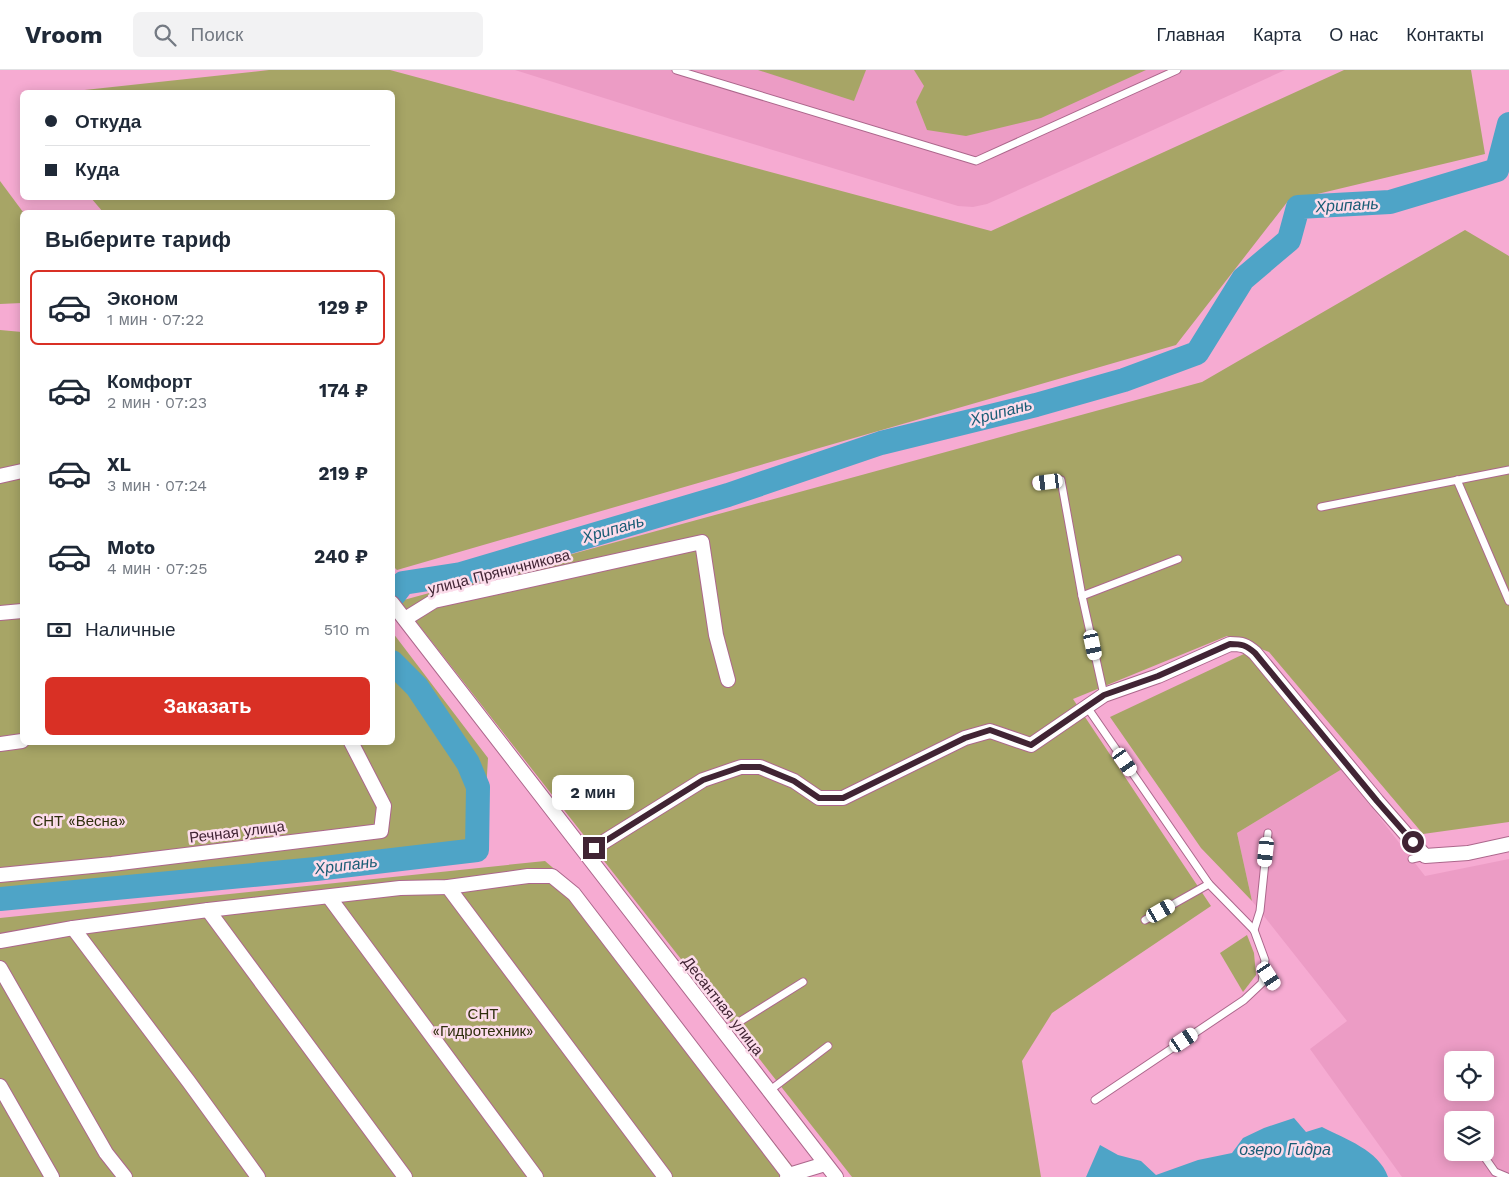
<!DOCTYPE html>
<html lang="ru">
<meta charset="utf-8">
<style>
body{margin:0;font-family:"Work Sans",sans-serif;background:#f2f2f3;color:#1f2937;height:100vh;display:flex;flex-direction:column;font-size:19px;white-space:nowrap}
*{box-sizing:border-box;margin:0}
p{font-size:16px;color:#747a83}
.icon{flex:none;width:28px;height:28px;fill:none;stroke:currentColor;stroke-width:2;stroke-linecap:round;stroke-linejoin:round}
.map{position:relative;flex:1;overflow:hidden}
.side{position:absolute;left:20px;top:140px;width:375px;height:535px;display:flex;flex-direction:column;background:#fff;border-radius:8px;box-shadow:0 2px 12px #0003}
.side>*{flex:none}
.top-card{position:absolute;left:20px;top:20px;width:375px;height:110px;border-radius:8px;box-shadow:0 2px 12px #0003;display:grid;align-content:center;height:110px;padding:0 25px;background:#fff}
.controls{position:absolute;left:1444px;top:981px;display:grid;gap:10px}
.controls a{display:grid;place-items:center;width:50px;height:50px;border-radius:8px;background:#fff;box-shadow:0 2px 12px #0003;font-size:25px}
.end{position:absolute;width:22px;height:22px;margin:-11px;border:6px solid #412434;background:#fff;box-shadow:0 0 0 2px #fff}
.from{border-radius:50%}
.bubble{position:absolute;height:35px;border-radius:8px;background:#fff;box-shadow:0 2px 12px #0003;font-size:16px;font-weight:700;line-height:35px;text-align:center}
.car{position:absolute;width:15px;height:30px;margin:-15px -8px;border-radius:6px;box-shadow:0 0 4px 1px #0007;background:linear-gradient(#fff 24%,#345 0 40%,#fff 0 76%,#345 0 86%,#fff 0)}
.top-card b{display:flex;align-items:center;gap:18px;height:48px;font-size:19px}
.top-card b+b{border-top:1px solid #e0e1e3}
.top-card i{width:12px;height:12px;background:#1f2937}
ul{padding:0;list-style:none}
li{display:flex;align-items:center;gap:15px;height:75px;margin:0 10px 8px;padding:0 15px;border:2px solid transparent;border-radius:8px}
li div{flex:1}
li b{display:block;font-size:19px}
li em{font-style:normal;font-weight:700}
li.current{border-color:#d93025}
li>.icon{width:45px;height:45px;stroke-width:1.5}
h2{padding:0 25px;font-size:22px;line-height:60px}
.pay{display:flex;align-items:center;gap:12px;height:55px;padding:0 25px;font-size:19px}
.pay p{margin-inline-start:auto}
.button{display:flex;gap:10px;margin-top:auto;padding:10px 25px}
.button a{flex:1;height:58px;border-radius:8px;background:#d93025;color:#fff;font-size:20px;font-weight:700;line-height:58px;text-align:center}
header{display:flex;align-items:center;gap:30px;box-sizing:border-box;height:70px;padding:0 25px;background:#fff;border-bottom:1px solid #e0e1e3}
header strong{font-size:24px}
nav{display:flex;gap:28px;margin-inline-start:auto;font-size:18px}
.search{width:350px;height:45px;background:#f2f2f3;display:flex;align-items:center;gap:12px;box-sizing:border-box;padding:0 18px;border-radius:8px;color:#747a83;font-size:19px}
.map>svg:first-child{display:block}
</style>
<header>
<strong>Vroom</strong>
<div class="search"><svg class="icon" aria-label="search" viewBox="0 0 24 24"><circle cx="10" cy="10" r="6"/><path d="M15 15l6 6"/></svg>Поиск</div>
<nav><a>Главная</a><a>Карта</a><a>О нас</a><a>Контакты</a></nav>
</header>
<div class="map">
<svg width="1509" height="1107" viewBox="0 0 1509 1107">
<rect width="100%" height="100%" fill="#f6abd2"/>
<g fill="#ec9cc5" fill-rule="evenodd">
<polygon points="515,0 1285,0 1131,70 987,134 973,137 958,136 677,51"/>
<path d="M1342 699 1425 806 1509 789V1107H1402L1310 979 1347 951 1252 831 1237 763ZM1452 990H1485V1022H1452ZM1452 1050H1485V1082H1452Z"/>
</g>
<g fill="#a7a566">
<polygon points="269,0 390,0 991,161 1344,0 1471,0 1485,84 1288,131 1176,275 397,500 392,495 392,142 103,142 91,128 392,128 392,22 66,22"/>
<polygon points="758,0 866,0 854,31"/>
<polygon points="914,0 1146,0 1041,48 966,66 927,60 916,32 924,16"/>
<polygon points="0,111 23,142 22,233 0,234"/>
<polygon points="1465,160 1509,186 1509,752 1423,764 1269,582 1227,566 1073,629 1211,836 1052,943 1022,991 1041,1107 852,1107 400,531 1202,312"/>
<polygon points="0,260 22,262 22,672 392,672 393,563 488,688 482,789 0,839"/>
<polygon points="1246,583 1342,699 1237,763 1252,831 1201,778 1110,647"/>
<polygon points="545,791 566,809 801,1107 0,1107 0,848"/>
<polygon points="1247,865 1254,883 1256,905 1243,922 1220,883"/>
</g>
<path fill="#4ea4c7" d="M1294 1048 1306 1062 1322 1057C1345 1069 1379 1080 1388 1107H1086L1100 1075 1118 1085 1141 1091 1156 1105 1198 1090 1232 1083 1243 1068 1264 1058Z"/>
<g fill="none" stroke-linecap="round" stroke-linejoin="round">
<g stroke="#4ea4c7" stroke-width="24">
<polyline points="394,525 403,513 461,504 728,425 881,373 1036,335 1124,310 1197,283 1243,209 1289,170 1298,137 1390,132 1497,100 1509,54"/>
<polyline points="0,829 316,799 477,780 478,717 468,693 417,617 392,592"/>
</g>
<defs>
<g id="lane">
<polyline points="676,0 976,91 1177,0"/>
<polyline points="1457,410 1509,531"/>
<polyline points="1036,413 1061,410 1082,526 1104,625"/>
<polyline points="1321,437 1509,400"/>
<polyline points="1082,526 1178,489"/>
<polyline points="1087,637 1209,814 1254,860 1265,890 1262,913 1244,930 1095,1030"/>
<polyline points="1412,789 1425,786"/>
<polyline points="1145,850 1209,814"/>
<polyline points="1254,860 1260,841 1268,763"/>
<polyline points="1264,897 1275,914"/>
<polyline points="723,962 803,912"/>
<polyline points="769,1021 828,976"/>
<polyline points="1481,1082 1495,1102 1507,1107"/>
</g>
<g id="street">
<polyline points="0,406 22,401"/>
<polyline points="392,533 836,1107"/>
<polyline points="0,543 22,541"/>
<polyline points="405,549 434,531 702,472 716,565 728,610"/>
<polyline points="0,674 22,671"/>
<path d="M594 778 703 710 741 697H760L794 711 819 728H843L965 668 990 661 1031 675 1104 625 1158 606 1230 574C1242 574 1246 575 1255 583L1377 731 1425 786 1468 783 1509 774"/>
<polyline points="0,805 112,794 381,761 384,736 351,672"/>
<polyline points="448,817 665,1107"/>
<polyline points="329,827 536,1107"/>
<polyline points="208,840 405,1107"/>
<polyline points="73,858 189,1012 258,1107"/>
<polyline points="0,871 73,858 208,840 400,818 448,817 528,806 552,806 574,824 789,1105"/>
<polyline points="0,898 106,1083 125,1107"/>
<polyline points="0,1016 52,1107"/>
<polyline points="787,1107 789,1105 825,1094"/>
</g>
</defs>
<use href="#lane" stroke="#ac678c" stroke-width="9"/>
<use href="#street" stroke="#ac678c" stroke-width="16"/>
<use href="#lane" stroke="#fff" stroke-width="7"/>
<use href="#street" stroke="#fff" stroke-width="14"/>
</g>
<g fill="none" stroke-linecap="round" stroke-linejoin="round">
<path stroke="#412434" stroke-width="6" d="M594 778 703 710 741 697H760L794 711 819 728H843L965 668 990 660 1031 675 1104 625 1158 606 1230 574C1242 574 1246 575 1255 583L1377 731 1413 772"/>
</g>
<g text-anchor="middle" dominant-baseline="central" stroke-width="5" stroke-linejoin="round" paint-order="stroke">
<g font-size="15" fill="#412434" stroke="#fcdceb">
<text transform="translate(499 502) rotate(-14)">улица Пряничникова</text>
<text transform="translate(237 762) rotate(-7)">Речная улица</text>
<text transform="translate(723 936) rotate(52)">Десантная улица</text>
</g>
<g font-size="15" fill="#302f0e" stroke="#fcdceb">
<text x="79" y="751">СНТ «Весна»</text>
<text x="483" y="944">СНТ<tspan x="483" dy="17">«Гидротехник»</tspan></text>
</g>
<g font-size="16" font-style="italic" fill="#195c75" stroke="#fcdceb">
<text transform="translate(1347 135) rotate(-3)">Хрипань</text>
<text transform="translate(1001 342) rotate(-15)">Хрипань</text>
<text transform="translate(613 459) rotate(-16)">Хрипань</text>
<text transform="translate(346 795) rotate(-7)">Хрипань</text>
<text x="1285" y="1079">озеро Гидра</text>
</g>
</g>
</svg>
<div class="controls">
<a><svg class="icon" aria-label="locate" viewBox="0 0 24 24"><circle cx="12" cy="12" r="6"/><path d="M12 2v4M12 18v4M2 12h4M18 12h4"/></svg></a>
<a><svg class="icon" aria-label="layers" viewBox="0 0 24 24"><path d="M12 4l9 5-9 5-9-5zM3 14l9 5 9-5"/></svg></a>
</div>
<i class="end from" style="left:1413px;top:772px"></i>
<i class="end" style="left:594px;top:778px"></i>
<div class="bubble" style="left:552px;top:705px;width:82px">2 мин</div>
<i class="car" style="left:1048px;top:412px;rotate:263deg"></i>
<i class="car" style="left:1093px;top:575px;rotate:168deg"></i>
<i class="car" style="left:1125px;top:692px;rotate:145deg"></i>
<i class="car" style="left:1266px;top:782px;rotate:186deg"></i>
<i class="car" style="left:1161px;top:841px;rotate:60deg"></i>
<i class="car" style="left:1269px;top:906px;rotate:147deg"></i>
<i class="car" style="left:1184px;top:970px;rotate:56deg"></i>
<div class="top-card">
<b><i class="from"></i>Откуда</b>
<b><i></i>Куда</b>
</div>
<section class="side">
<h2>Выберите тариф</h2>
<ul>
<li class="current"><svg class="icon" aria-label="car" viewBox="0 0 24 24"><path d="M5 17H2v-5l4-1 3-4h7l3 4 3 1v5h-3M9 17h6M6 11h13"/><circle cx="7" cy="17" r="2"/><circle cx="17" cy="17" r="2"/></svg><div><b>Эконом</b><p>1 мин · 07:22</p></div><em>129 ₽</em></li>
<li><svg class="icon" aria-label="car" viewBox="0 0 24 24"><path d="M5 17H2v-5l4-1 3-4h7l3 4 3 1v5h-3M9 17h6M6 11h13"/><circle cx="7" cy="17" r="2"/><circle cx="17" cy="17" r="2"/></svg><div><b>Комфорт</b><p>2 мин · 07:23</p></div><em>174 ₽</em></li>
<li><svg class="icon" aria-label="car" viewBox="0 0 24 24"><path d="M5 17H2v-5l4-1 3-4h7l3 4 3 1v5h-3M9 17h6M6 11h13"/><circle cx="7" cy="17" r="2"/><circle cx="17" cy="17" r="2"/></svg><div><b>XL</b><p>3 мин · 07:24</p></div><em>219 ₽</em></li>
<li><svg class="icon" aria-label="car" viewBox="0 0 24 24"><path d="M5 17H2v-5l4-1 3-4h7l3 4 3 1v5h-3M9 17h6M6 11h13"/><circle cx="7" cy="17" r="2"/><circle cx="17" cy="17" r="2"/></svg><div><b>Moto</b><p>4 мин · 07:25</p></div><em>240 ₽</em></li>
</ul>
<div class="pay"><svg class="icon" aria-label="cash" viewBox="0 0 24 24"><path d="M3 7h18v10H3z"/><circle cx="12" cy="12" r="2"/></svg>Наличные<p>510 m</p></div>
<div class="button"><a>Заказать</a></div>
</section>
</div>
